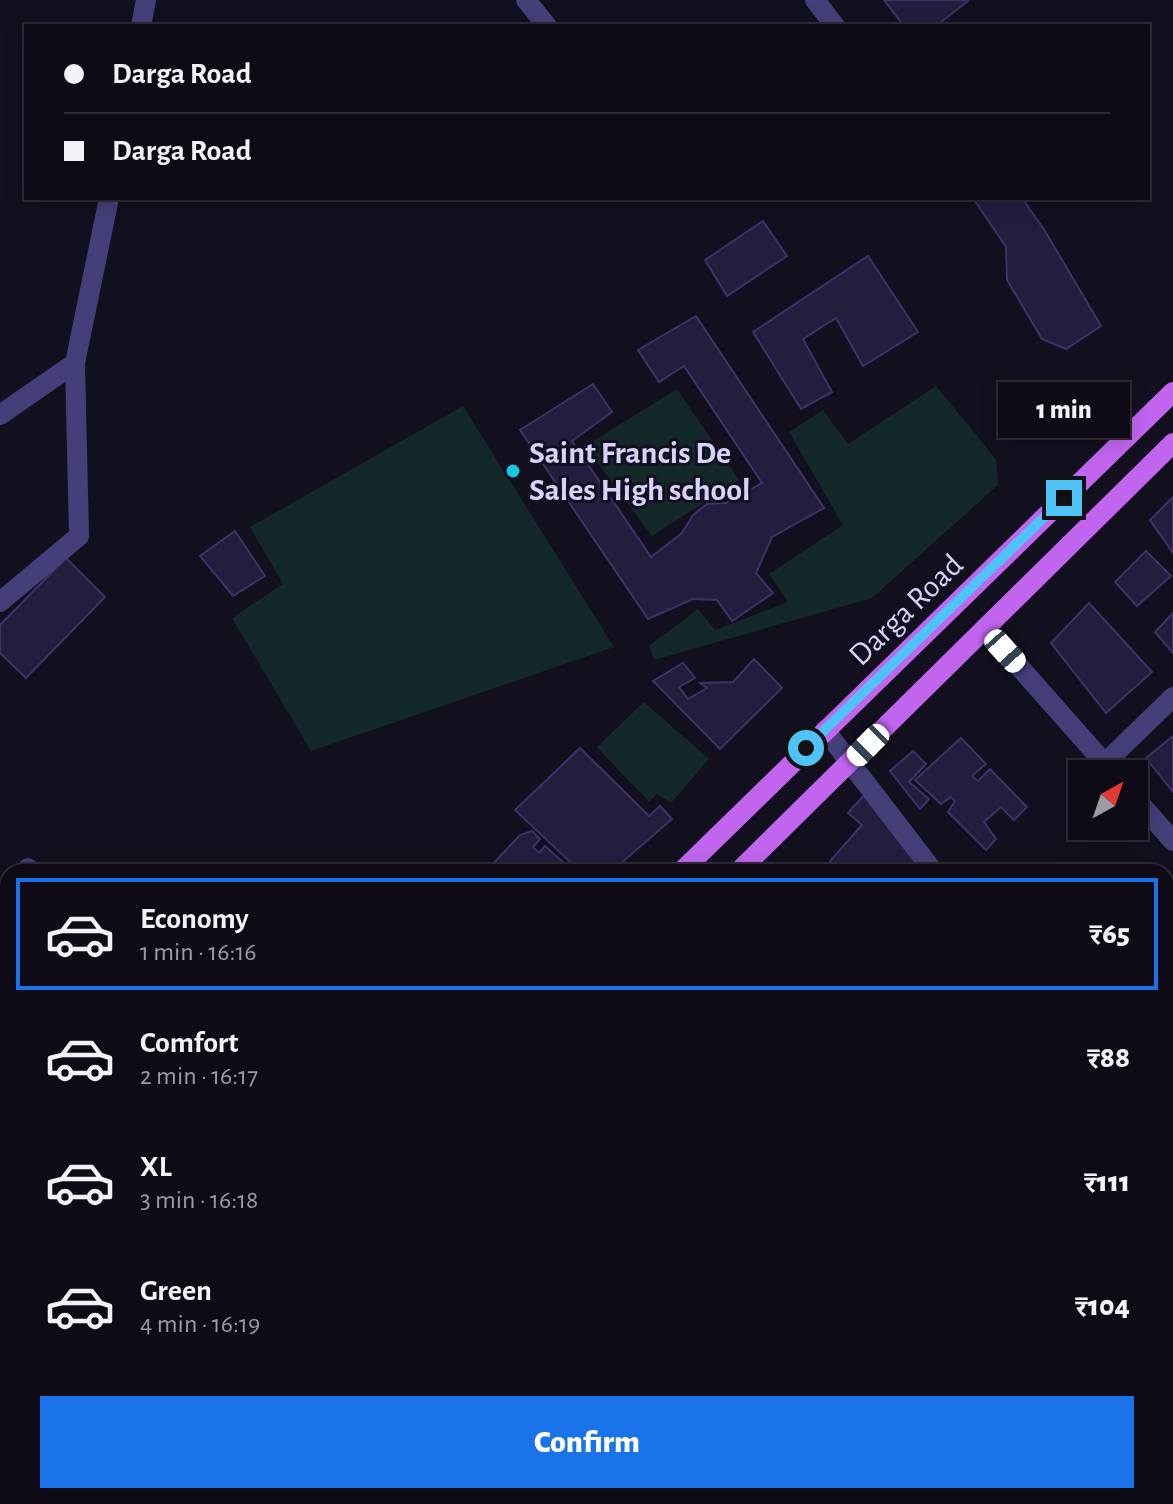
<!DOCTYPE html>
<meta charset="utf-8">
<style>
body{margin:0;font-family:"Alegreya Sans",sans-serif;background:#171420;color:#f1f3f6;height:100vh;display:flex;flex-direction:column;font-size:30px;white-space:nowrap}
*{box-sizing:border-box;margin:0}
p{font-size:26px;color:#9b9ba1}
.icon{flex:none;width:44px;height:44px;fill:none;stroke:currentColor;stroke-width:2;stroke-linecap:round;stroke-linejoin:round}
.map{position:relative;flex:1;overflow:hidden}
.details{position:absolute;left:0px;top:864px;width:1174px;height:640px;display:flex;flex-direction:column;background:#0e0b17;border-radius:24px 24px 0 0;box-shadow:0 4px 20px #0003,0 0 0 2px #2e2b36}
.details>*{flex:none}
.top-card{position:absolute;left:24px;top:24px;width:1126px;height:176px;border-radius:0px;box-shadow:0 4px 20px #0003,0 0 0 2px #2e2b36;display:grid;align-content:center;height:176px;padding:0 40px;background:#0e0b17}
.needle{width:52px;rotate:40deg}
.tools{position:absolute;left:1068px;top:760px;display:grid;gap:16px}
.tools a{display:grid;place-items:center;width:80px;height:80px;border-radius:0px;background:#0e0b17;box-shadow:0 4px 20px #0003,0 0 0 2px #2e2b36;font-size:40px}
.end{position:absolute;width:36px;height:36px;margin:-18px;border:10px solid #4fc3f7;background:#111;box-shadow:0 0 0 4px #111}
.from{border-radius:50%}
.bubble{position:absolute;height:56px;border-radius:0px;background:#0e0b17;box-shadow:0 4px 20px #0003,0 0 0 2px #2e2b36;font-size:26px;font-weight:800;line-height:56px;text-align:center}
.car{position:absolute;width:24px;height:48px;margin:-24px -12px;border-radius:10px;box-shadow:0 0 6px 2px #0007;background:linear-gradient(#fff 24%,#345 0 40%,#fff 0 76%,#345 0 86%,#fff 0)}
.top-card b{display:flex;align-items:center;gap:28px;height:76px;font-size:30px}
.top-card b+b{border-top:2px solid #2e2b36}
.top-card i{width:20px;height:20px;background:#f1f3f6}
ul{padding:14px 0 0;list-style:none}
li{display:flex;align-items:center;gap:24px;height:112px;margin:0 16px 12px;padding:0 24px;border:4px solid transparent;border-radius:0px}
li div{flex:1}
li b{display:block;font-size:30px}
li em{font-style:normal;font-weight:800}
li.on{border-color:#1a73e8}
li>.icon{width:72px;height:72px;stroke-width:1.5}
.button{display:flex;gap:16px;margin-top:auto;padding:16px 40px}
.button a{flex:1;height:92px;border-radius:0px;background:#1a73e8;color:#fff;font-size:32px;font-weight:800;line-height:92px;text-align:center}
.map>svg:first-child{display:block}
</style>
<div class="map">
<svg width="1173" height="1504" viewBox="0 0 1173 1504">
<rect width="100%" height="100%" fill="#120f1f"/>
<g fill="#132829">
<polygon points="936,386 996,459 998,485 872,598 654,660 649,646 698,609 715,630 788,602 769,574 843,525 789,432 823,410 848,444"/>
<polygon points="677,389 739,480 652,536 585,446"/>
<polygon points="463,406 614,647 311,751 232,618 283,584 250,527"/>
<polygon points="644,702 709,759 671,803 657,794 649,802 597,747"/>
</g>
<g fill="#251d3e" stroke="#3e3268" stroke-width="2">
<polygon points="884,0 967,0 968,1 936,26 904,26"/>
<polygon points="973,198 1022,198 1045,231 1101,326 1066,349 1042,339 1007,280 1006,247"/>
<polygon points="763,221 787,256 727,296 705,260"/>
<polygon points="868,256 918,332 863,366 836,318 803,339 832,392 801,409 753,332"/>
<polygon points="696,316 824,508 772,537 756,573 773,593 732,621 717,600 693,599 648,619 520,430 593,384 612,412 572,441 651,557 682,533 693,515 707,504 726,503 762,483 684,366 659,382 638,350"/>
<polygon points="1173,497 1173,553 1150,520"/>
<polygon points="235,531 265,576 233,596 200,556"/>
<polygon points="1146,551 1171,576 1137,606 1115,582"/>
<polygon points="66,558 105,597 26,678 0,653 0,625"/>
<polygon points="1089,603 1152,672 1106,713 1051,643"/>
<polygon points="1173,613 1173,653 1155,632"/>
<polygon points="754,659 782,688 720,749 653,681 683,663 695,678 679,687 688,699 707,688 700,683 733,682"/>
<polygon points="1173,736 1173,792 1146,758"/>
<polygon points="961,738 986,764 972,776 978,781 990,769 1027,807 1014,820 1001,807 984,822 996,839 986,850 948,812 955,801 951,797 941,804 915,780"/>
<polygon points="580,748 649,816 660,806 672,819 611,872 581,872 515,810"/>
<polygon points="913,751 926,764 909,782 929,799 920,809 890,771"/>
<polygon points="865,794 924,872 841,872 830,861 862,825 848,813"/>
<polygon points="532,831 540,839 533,847 539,853 545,846 565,864 562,867 568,872 496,872 491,866 520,835"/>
<polygon points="284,1496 340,1496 343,1504 287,1504"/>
<polygon points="537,1496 578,1496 571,1504 530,1504"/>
</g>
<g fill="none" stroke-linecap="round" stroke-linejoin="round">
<g stroke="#443f79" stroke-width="20">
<polyline points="526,0 547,26"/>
<polyline points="815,0 835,26"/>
<polyline points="141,26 146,0"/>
<polyline points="0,415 75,363"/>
<polyline points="0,602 79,536 75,363 109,198"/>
<polyline points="985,628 1114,774"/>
<polyline points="825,730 934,872"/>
<polyline points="1105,763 1173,697"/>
<polyline points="1134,797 1173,841"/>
<polyline points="28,868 32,872"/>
<polyline points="1166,1139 1173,1135"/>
<polyline points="1166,1166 1173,1175"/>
<polyline points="1166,1442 1173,1450"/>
<polyline points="234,1496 237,1504"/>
<polyline points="442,1496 450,1504"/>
<polyline points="967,1496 974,1504"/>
<polyline points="80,1504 91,1496"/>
<polyline points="747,1504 756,1496"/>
</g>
<g stroke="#c165ef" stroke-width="20">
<polyline points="681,872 1173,392"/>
<polyline points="738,872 1173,443"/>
<polyline points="0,1380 8,1376"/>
<polyline points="0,1418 8,1415"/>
</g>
</g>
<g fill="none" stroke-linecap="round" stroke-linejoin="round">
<polyline stroke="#4fc3f7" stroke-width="10" points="806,748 1064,498"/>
</g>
<circle fill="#18c4e0" stroke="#120f1f" stroke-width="3" cx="513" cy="471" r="8"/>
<g text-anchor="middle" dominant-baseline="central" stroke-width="6" stroke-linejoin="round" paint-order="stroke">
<g font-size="32" font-weight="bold" fill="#d8d2fa" stroke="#120f1f" text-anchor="start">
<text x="529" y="453">Saint Francis De<tspan x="529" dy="37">Sales High school</tspan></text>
</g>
<g font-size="32" fill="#d8d2fa" stroke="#120f1f">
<text transform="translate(906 610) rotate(-44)">Darga Road</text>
</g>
</g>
</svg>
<div class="tools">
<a><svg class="needle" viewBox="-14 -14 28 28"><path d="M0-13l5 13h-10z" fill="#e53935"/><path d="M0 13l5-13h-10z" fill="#9b9ba1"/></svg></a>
</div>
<i class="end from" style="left:806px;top:748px"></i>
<i class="end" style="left:1064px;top:498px"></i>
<div class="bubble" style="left:998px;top:382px;width:132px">1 min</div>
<i class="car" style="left:1005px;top:651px;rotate:138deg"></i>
<i class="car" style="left:868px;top:745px;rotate:225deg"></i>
<div class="top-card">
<b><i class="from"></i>Darga Road</b>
<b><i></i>Darga Road</b>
</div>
<section class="details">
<ul>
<li class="on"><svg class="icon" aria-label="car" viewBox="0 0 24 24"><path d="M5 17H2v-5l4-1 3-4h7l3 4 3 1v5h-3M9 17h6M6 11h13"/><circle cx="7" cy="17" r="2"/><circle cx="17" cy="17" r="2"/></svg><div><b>Economy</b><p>1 min · 16:16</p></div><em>₹65</em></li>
<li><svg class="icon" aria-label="car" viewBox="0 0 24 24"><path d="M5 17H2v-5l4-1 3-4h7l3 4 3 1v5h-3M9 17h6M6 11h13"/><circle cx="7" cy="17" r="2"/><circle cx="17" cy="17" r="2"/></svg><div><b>Comfort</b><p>2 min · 16:17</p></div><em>₹88</em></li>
<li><svg class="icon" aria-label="car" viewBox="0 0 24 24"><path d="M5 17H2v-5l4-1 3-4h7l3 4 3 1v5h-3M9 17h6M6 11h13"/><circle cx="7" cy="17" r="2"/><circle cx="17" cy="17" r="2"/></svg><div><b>XL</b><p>3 min · 16:18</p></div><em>₹111</em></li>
<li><svg class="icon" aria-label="car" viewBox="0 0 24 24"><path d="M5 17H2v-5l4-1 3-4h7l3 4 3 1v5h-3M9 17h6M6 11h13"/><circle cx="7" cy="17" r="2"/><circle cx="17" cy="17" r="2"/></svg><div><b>Green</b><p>4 min · 16:19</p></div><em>₹104</em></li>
</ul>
<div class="button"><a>Confirm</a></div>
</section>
</div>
